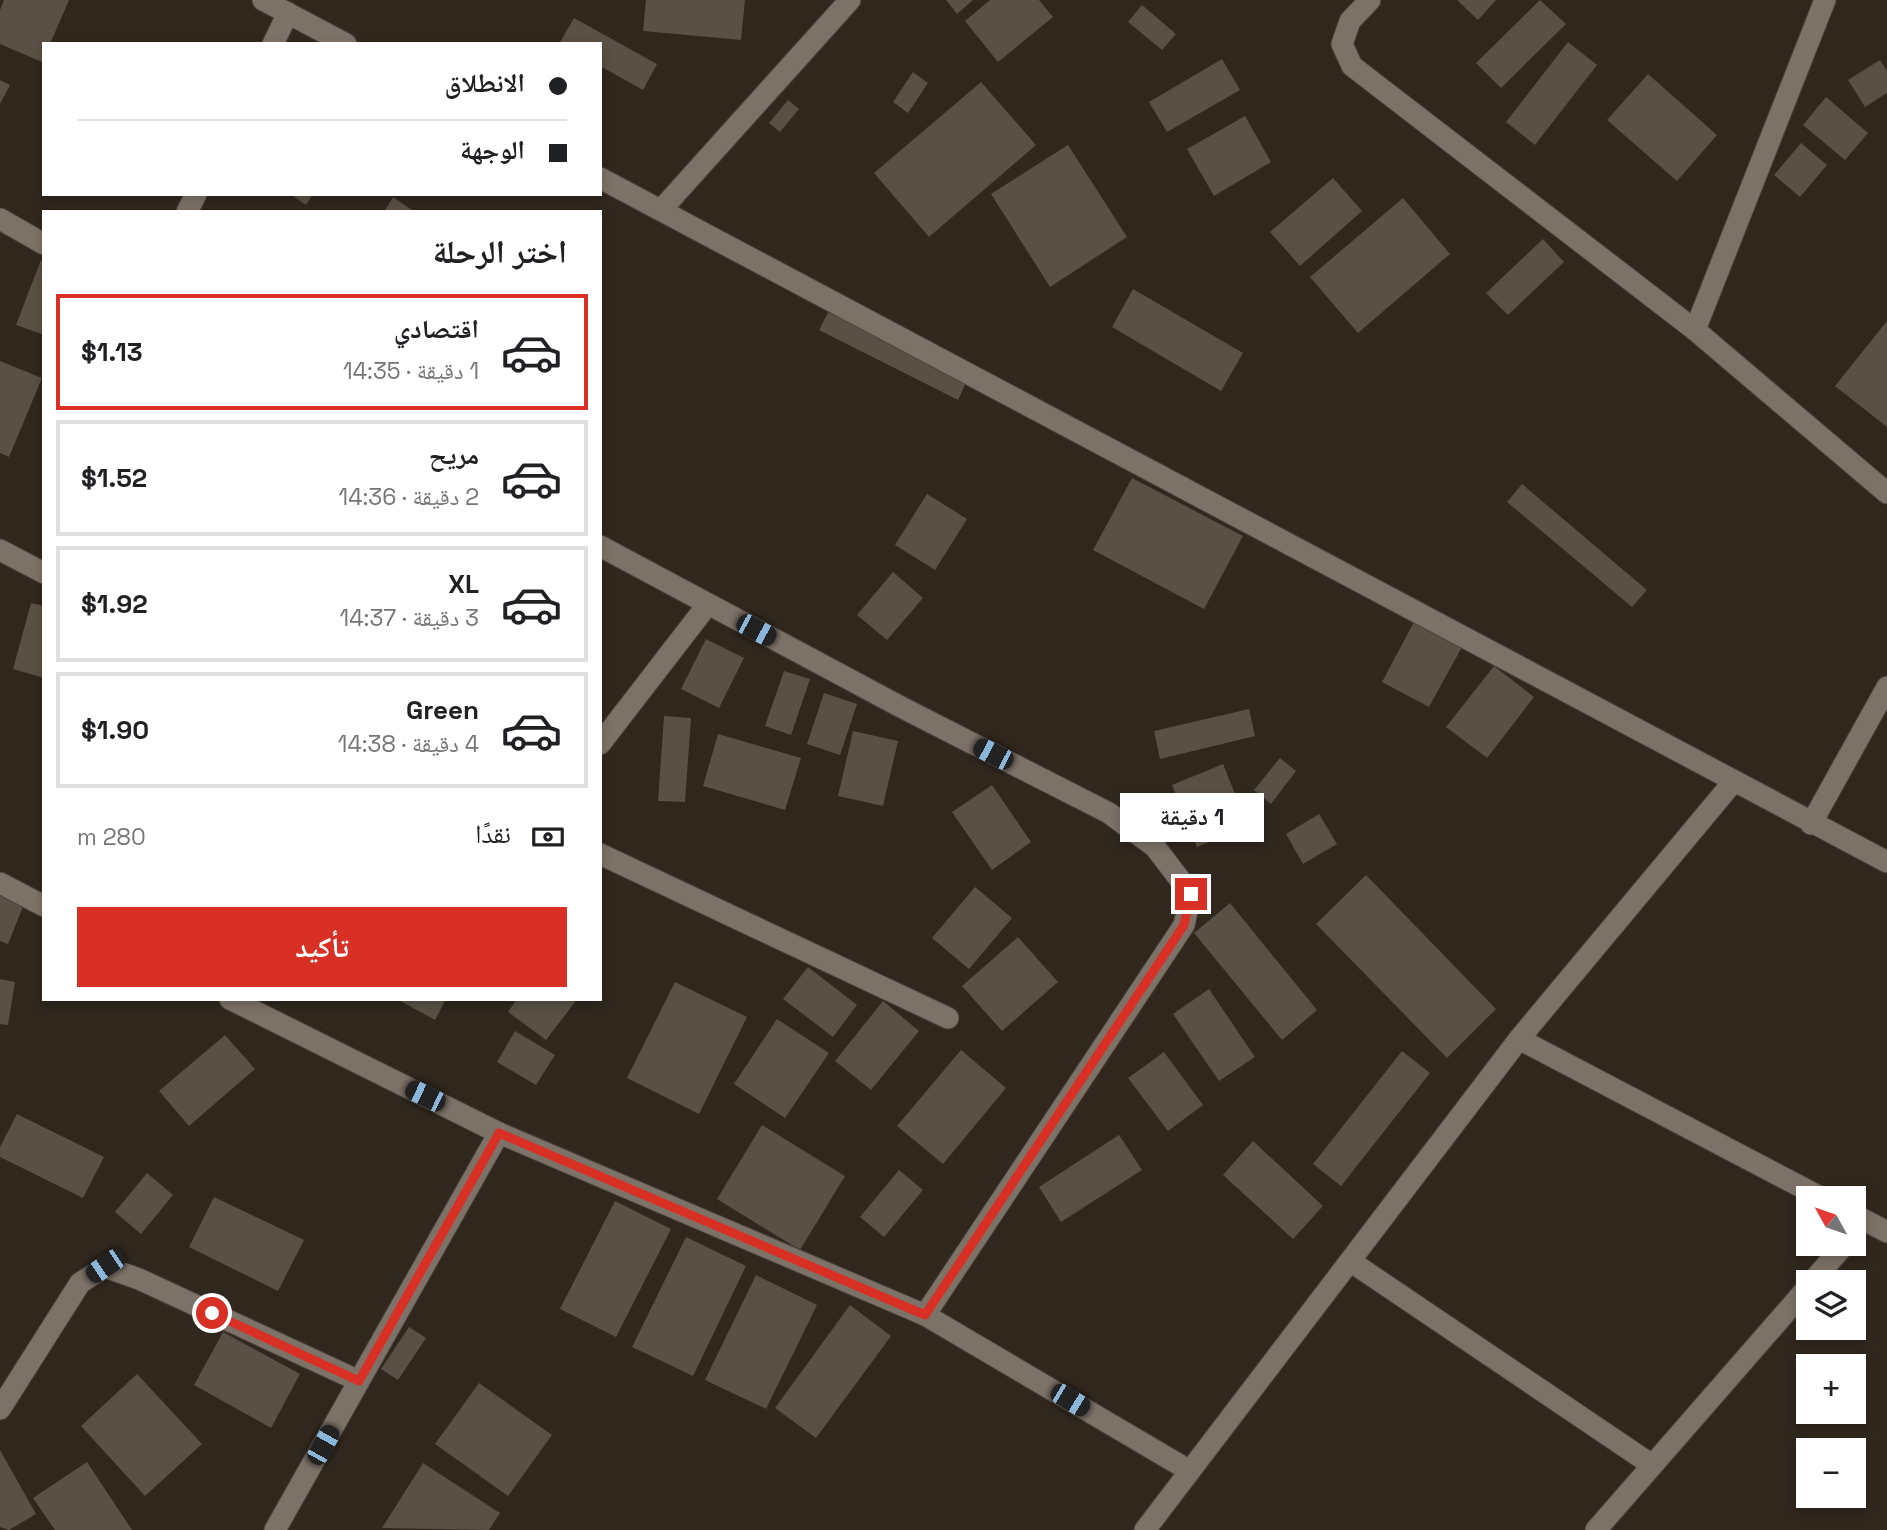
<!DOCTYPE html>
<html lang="ar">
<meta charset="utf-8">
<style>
body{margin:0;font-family:"Space Grotesk","Noto Naskh Arabic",sans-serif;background:#f2f2f2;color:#202124;direction:rtl;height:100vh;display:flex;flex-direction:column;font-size:26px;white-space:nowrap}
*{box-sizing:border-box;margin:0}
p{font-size:23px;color:#757577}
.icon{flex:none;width:38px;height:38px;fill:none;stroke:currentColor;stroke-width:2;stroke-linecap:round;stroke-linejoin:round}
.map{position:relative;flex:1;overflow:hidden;direction:ltr}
.sheet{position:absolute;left:42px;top:210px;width:560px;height:791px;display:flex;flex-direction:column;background:#fff;border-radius:0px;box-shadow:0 4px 10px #0003;direction:rtl}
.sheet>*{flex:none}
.top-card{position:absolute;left:42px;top:42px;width:560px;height:154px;border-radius:0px;box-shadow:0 4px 10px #0003;direction:rtl;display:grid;align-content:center;height:154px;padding:0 35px;background:#fff}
.needle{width:46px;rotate:310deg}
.buttons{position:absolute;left:1796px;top:1186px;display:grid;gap:14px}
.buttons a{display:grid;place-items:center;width:70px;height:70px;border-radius:0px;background:#fff;box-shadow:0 4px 10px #0003;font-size:35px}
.end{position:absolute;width:32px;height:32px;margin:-16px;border:9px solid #d93025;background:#fff;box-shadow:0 0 0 4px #fff}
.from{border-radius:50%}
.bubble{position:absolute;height:49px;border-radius:0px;background:#fff;box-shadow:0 4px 10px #0003;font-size:23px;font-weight:700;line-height:49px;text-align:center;direction:rtl}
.car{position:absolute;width:21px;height:42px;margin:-21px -10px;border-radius:9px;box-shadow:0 0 5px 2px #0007;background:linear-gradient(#222 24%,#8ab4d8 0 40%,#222 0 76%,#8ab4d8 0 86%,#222 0)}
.top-card b{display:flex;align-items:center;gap:24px;height:66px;font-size:26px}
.top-card b+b{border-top:2px solid #e0e0e0}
.top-card i{width:18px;height:18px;background:#202124}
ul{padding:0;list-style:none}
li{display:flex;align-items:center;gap:21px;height:116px;margin:0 14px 10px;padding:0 21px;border:4px solid #e0e0e0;border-radius:0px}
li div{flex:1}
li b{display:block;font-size:26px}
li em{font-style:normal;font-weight:700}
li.current{border-color:#d93025}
li>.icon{width:63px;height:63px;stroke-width:1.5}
h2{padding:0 35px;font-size:32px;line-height:84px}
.pay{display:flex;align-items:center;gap:18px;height:77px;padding:0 35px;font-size:26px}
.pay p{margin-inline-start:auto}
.button{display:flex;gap:14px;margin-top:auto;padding:14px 35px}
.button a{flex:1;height:80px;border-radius:0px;background:#d93025;color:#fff;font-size:28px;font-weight:700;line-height:80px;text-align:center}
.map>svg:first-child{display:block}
</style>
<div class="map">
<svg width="1887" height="1530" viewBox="0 0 1887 1530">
<rect width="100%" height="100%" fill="#30271d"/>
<g fill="#5a5045">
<polygon points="4,0 69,0 50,44 44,44 42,62 0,44 0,10"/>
<polygon points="646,0 745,0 741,40 643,31"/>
<polygon points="946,0 973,0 957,14"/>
<polygon points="990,0 1039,0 1053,17 998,62 965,21"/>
<polygon points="1457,0 1496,0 1478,20"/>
<polygon points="1540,0 1566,24 1501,88 1476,63"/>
<polygon points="1142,5 1176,34 1162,50 1128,22"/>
<polygon points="574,18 657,64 643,90 600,66 600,44 559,44"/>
<polygon points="1568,42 1597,65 1535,145 1506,122"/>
<polygon points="1222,59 1240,90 1167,132 1149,102"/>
<polygon points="1880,60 1887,71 1887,93 1865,107 1848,80"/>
<polygon points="913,72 928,83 908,113 893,102"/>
<polygon points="1648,74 1717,135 1677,181 1607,120"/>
<polygon points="0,80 10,85 0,104"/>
<polygon points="981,82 1036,145 929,237 874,173"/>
<polygon points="1826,97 1868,133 1845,160 1803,125"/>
<polygon points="788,100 799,109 780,132 769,123"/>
<polygon points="1245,116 1271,162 1214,196 1187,149"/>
<polygon points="1801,143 1827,165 1800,197 1774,175"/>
<polygon points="1068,145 1127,237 1050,287 991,194"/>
<polygon points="1333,178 1362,211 1300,266 1270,232"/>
<polygon points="290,194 313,194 306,205"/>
<polygon points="393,197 415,212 384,212"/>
<polygon points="1403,198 1450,254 1358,333 1310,277"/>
<polygon points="1543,239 1564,262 1508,315 1486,293"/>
<polygon points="41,260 44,261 44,335 16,325"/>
<polygon points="1133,289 1243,353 1221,391 1112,327"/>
<polygon points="830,309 968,378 958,400 819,330"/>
<polygon points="1887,321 1887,427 1835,386"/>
<polygon points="0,361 42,378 9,457 0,453"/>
<polygon points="1132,478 1243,536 1204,609 1093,550"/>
<polygon points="1522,484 1647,590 1632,607 1507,502"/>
<polygon points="927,494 967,519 935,570 895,545"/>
<polygon points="893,572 923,598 887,640 857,615"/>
<polygon points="31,603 44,606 44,678 13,669"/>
<polygon points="1414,622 1462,647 1429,707 1382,682"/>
<polygon points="706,639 744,658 719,708 681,689"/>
<polygon points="1494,666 1534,697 1487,758 1446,727"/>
<polygon points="784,671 810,679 791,735 765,726"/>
<polygon points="824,693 857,704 840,755 807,744"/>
<polygon points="1249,709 1255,736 1160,759 1154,731"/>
<polygon points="664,716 691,718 685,802 658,801"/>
<polygon points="853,731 898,741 883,806 838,796"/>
<polygon points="718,734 801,758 785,810 703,786"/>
<polygon points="1280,758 1296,771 1271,804 1254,790"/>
<polygon points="1223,764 1248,826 1197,847 1172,785"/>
<polygon points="992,785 1031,842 992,870 952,812"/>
<polygon points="1319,814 1337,844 1303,864 1286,834"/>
<polygon points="1366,875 1496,1009 1447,1058 1316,924"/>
<polygon points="975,887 1012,918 969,969 932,938"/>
<polygon points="0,889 26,899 8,944 0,941"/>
<polygon points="1230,903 1317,1010 1282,1040 1194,933"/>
<polygon points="1018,937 1058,982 1002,1031 962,986"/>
<polygon points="808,967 857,1005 833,1037 783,999"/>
<polygon points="0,979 15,982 8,1025 0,1024"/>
<polygon points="675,982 747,1017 699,1114 627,1078"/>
<polygon points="1209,989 1255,1057 1219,1081 1173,1014"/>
<polygon points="397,999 446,999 435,1020"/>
<polygon points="517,999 571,999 575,1002 546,1040 508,1012"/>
<polygon points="883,1001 919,1031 871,1090 835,1061"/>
<polygon points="777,1019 829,1053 785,1118 734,1084"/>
<polygon points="515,1031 555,1055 536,1085 497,1062"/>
<polygon points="225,1035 255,1069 189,1126 159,1091"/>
<polygon points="961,1050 1006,1088 943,1164 897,1126"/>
<polygon points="1402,1051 1430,1073 1341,1186 1313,1164"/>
<polygon points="1164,1052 1203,1105 1168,1131 1128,1078"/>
<polygon points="17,1114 104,1157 83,1198 0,1157 0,1147"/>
<polygon points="762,1125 845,1176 800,1250 717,1199"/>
<polygon points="1119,1135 1142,1170 1061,1222 1039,1187"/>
<polygon points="1253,1141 1323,1206 1293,1239 1223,1175"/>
<polygon points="899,1170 923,1190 884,1237 860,1217"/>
<polygon points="147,1173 173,1195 141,1234 115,1212"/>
<polygon points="214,1197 304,1240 278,1291 189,1247"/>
<polygon points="615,1201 671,1229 616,1337 560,1309"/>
<polygon points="686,1237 746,1266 693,1376 632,1347"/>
<polygon points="756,1275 817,1305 766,1409 705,1380"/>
<polygon points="850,1305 891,1336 816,1438 775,1408"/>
<polygon points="409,1327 426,1338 398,1380 381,1369"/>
<polygon points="223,1332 300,1374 271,1428 194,1385"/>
<polygon points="137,1374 202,1444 145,1496 81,1426"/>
<polygon points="479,1383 552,1435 508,1496 435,1444"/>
<polygon points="0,1450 36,1514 9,1530 0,1527"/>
<polygon points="87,1462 132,1530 55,1530 33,1498"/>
<polygon points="423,1463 500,1513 489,1530 382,1528"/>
</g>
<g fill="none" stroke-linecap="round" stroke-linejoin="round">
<defs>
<g id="street">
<polyline points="263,0 346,44"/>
<polyline points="1370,0 1350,21 1342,44 1352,66 1695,330 1887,493"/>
<polyline points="273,44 288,13"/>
<polyline points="600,178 1887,862"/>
<polyline points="661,210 850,0"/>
<polyline points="187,212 196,194"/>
<polyline points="0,219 44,244"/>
<polyline points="1695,330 1825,0"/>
<polyline points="600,546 901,707 1109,813 1155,847 1191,894 1184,925 925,1315"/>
<polyline points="0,550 44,573"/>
<polyline points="600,744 708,604"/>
<polyline points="1811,824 1887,687"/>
<polyline points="600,854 948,1018"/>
<polyline points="0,883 44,906"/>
<polyline points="230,999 499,1133 925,1315 1190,1471"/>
<polyline points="1519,1039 1824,1199"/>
<polyline points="1853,1214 1887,1232"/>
<polyline points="1350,1261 1652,1465"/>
<polyline points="1811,1283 1845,1244"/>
<polyline points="0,1409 80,1283 105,1267 139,1279 359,1381"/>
<polyline points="275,1530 499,1133"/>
<polyline points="1145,1530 1519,1039 1734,781"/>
<polyline points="1596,1530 1808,1287"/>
</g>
</defs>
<use href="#street" stroke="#4a423a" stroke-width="23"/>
<use href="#street" stroke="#7d7267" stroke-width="21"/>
</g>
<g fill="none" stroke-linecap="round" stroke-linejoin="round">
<polyline stroke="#d93025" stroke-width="9" points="212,1313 359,1381 499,1133 925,1315 1184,925 1191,894"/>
</g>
</svg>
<div class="buttons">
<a><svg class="needle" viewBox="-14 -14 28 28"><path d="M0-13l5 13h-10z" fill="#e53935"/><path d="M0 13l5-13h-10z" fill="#757577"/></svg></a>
<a><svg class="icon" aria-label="layers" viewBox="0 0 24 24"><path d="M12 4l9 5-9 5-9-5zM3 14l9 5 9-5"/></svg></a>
<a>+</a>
<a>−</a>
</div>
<i class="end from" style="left:212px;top:1313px"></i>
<i class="end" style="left:1191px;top:894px"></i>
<div class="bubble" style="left:1120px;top:793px;width:144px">1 دقيقة</div>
<i class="car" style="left:756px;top:630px;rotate:118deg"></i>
<i class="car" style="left:993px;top:754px;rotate:297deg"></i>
<i class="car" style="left:425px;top:1096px;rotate:296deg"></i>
<i class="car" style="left:105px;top:1266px;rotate:236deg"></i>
<i class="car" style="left:1070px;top:1400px;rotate:121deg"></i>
<i class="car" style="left:323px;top:1445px;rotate:29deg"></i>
<div class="top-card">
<b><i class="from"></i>الانطلاق</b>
<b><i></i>الوجهة</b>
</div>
<section class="sheet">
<h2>اختر الرحلة</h2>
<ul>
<li class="current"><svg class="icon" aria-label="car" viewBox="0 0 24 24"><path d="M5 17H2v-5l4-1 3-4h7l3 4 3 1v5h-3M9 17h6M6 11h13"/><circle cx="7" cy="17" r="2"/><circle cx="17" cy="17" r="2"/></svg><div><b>اقتصادي</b><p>1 دقيقة · 14:35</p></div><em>$1.13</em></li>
<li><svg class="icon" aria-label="car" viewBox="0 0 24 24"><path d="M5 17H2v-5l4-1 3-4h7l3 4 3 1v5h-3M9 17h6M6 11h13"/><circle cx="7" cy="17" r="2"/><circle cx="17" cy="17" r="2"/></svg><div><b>مريح</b><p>2 دقيقة · 14:36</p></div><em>$1.52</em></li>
<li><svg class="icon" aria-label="car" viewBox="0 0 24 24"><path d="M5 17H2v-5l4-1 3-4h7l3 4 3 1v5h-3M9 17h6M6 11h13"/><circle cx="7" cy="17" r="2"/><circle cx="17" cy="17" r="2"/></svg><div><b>XL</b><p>3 دقيقة · 14:37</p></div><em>$1.92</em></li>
<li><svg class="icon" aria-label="car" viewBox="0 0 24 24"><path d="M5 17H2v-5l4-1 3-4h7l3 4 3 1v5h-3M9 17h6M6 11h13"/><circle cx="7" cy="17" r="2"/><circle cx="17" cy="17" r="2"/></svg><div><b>Green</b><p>4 دقيقة · 14:38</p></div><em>$1.90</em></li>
</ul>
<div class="pay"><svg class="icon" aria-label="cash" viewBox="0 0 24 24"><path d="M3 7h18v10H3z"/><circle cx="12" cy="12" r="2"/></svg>نقدًا<p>280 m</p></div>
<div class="button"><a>تأكيد</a></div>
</section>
</div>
